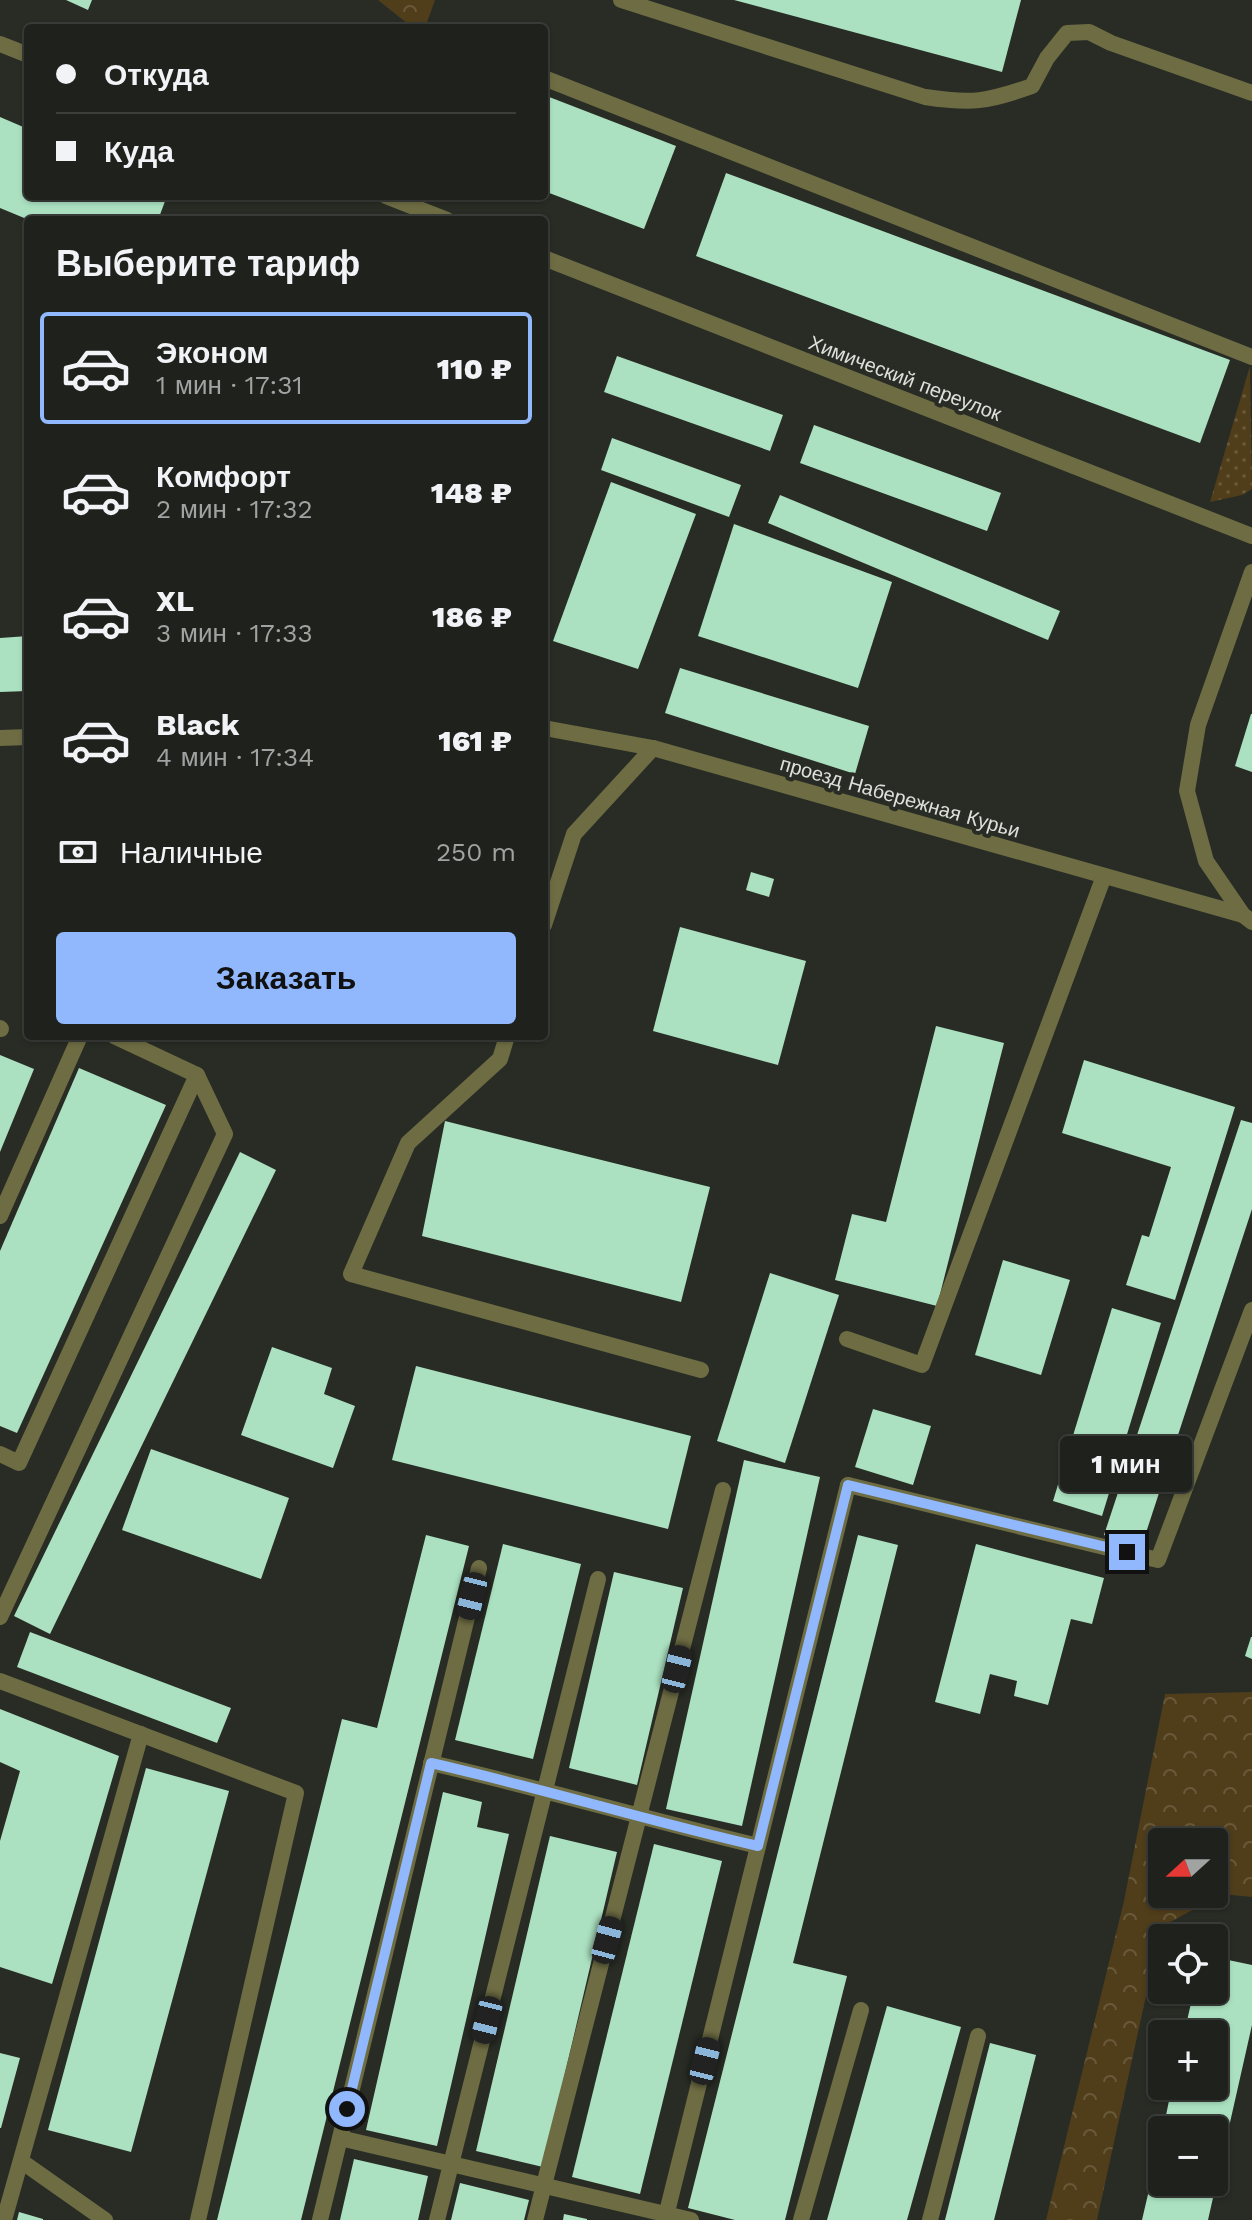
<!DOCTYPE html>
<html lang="ru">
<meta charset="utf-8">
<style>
body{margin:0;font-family:"Work Sans",sans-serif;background:#262925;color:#f1f3f6;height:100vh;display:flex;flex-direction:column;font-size:30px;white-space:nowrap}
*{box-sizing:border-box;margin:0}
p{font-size:26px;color:#a1a3a3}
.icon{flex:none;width:44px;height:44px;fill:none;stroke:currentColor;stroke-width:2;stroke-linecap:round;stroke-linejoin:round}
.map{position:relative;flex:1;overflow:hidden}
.panel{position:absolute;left:24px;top:216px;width:524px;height:824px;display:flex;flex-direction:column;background:#1e211c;border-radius:8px;box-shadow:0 2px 6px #0004,0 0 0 2px #3c3e3b}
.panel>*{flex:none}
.top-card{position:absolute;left:24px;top:24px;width:524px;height:176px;border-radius:8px;box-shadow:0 2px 6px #0004,0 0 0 2px #3c3e3b;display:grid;align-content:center;height:176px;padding:0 32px;background:#1e211c}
.needle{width:52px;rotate:249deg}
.controls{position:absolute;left:1148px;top:1828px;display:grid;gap:16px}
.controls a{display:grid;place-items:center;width:80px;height:80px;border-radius:8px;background:#1e211c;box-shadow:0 2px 6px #0004,0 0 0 2px #3c3e3b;font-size:40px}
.end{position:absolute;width:36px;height:36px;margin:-18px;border:10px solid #91b8fd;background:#111;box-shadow:0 0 0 4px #111}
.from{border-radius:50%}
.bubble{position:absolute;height:56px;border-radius:8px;background:#1e211c;box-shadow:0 2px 6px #0004,0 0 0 2px #3c3e3b;font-size:26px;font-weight:800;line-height:56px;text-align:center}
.car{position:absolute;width:24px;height:48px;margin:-24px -12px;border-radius:10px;box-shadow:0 0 6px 2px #0007;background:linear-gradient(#222 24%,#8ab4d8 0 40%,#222 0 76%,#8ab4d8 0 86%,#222 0)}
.top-card b{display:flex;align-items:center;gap:28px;height:76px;font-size:30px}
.top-card b+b{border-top:2px solid #3c3e3b}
.top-card i{width:20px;height:20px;background:#f1f3f6}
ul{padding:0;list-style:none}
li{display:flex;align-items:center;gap:24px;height:112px;margin:0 16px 12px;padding:0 16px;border:4px solid transparent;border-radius:8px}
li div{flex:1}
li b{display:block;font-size:30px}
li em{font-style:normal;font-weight:800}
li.on{border-color:#91b8fd}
li>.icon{width:72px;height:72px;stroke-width:1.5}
h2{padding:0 32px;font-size:36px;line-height:96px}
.pay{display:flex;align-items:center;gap:20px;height:88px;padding:0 32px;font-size:30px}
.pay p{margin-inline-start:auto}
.primary-button{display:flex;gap:16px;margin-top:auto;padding:16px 32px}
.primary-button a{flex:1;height:92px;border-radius:8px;background:#91b8fd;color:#111;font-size:32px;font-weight:800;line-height:92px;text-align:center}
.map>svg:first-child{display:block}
</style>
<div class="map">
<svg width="1252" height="2220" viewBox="0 0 1252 2220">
<defs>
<pattern id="grass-dots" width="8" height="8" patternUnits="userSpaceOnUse" patternTransform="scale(2)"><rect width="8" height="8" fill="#503d1a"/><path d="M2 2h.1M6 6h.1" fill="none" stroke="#69593b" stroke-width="1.8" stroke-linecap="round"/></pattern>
<pattern id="forest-crowns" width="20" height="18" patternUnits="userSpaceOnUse" patternTransform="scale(2)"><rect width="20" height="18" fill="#503d1a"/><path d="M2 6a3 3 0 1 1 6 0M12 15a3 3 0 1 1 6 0" fill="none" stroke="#69593b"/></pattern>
</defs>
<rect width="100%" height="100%" fill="#282c25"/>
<polygon fill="url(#grass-dots)" points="1250,366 1252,489 1242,495 1210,502"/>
<g fill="url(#forest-crowns)" fill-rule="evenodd">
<polygon points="378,0 435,0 425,28 413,28"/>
<path d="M1252 1692V1897L1222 1894 1161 1927 1097 2220H1046L1124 1901 1165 1694ZM1162 1842H1214V1894H1162Z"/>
</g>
<g fill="#abe1c1">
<polygon points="66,0 92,0 88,10"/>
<polygon points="734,0 1021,0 1002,72"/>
<polygon points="544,95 676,146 644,229 544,191"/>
<polygon points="0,117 28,129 28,196 167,196 158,220 29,220 0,208"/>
<polygon points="726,173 1230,360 1200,443 696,256"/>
<polygon points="617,356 783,415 770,451 604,392"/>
<polygon points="814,425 1001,493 987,531 800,463"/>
<polygon points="612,438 741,485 729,517 601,470"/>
<polygon points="611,482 696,514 638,669 553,641"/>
<polygon points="780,495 1060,611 1048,640 768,523"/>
<polygon points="734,524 892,582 858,688 698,636"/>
<polygon points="28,636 28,691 0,692 0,638"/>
<polygon points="680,668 869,726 855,774 665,713"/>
<polygon points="1251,714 1252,714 1252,772 1235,766"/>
<polygon points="751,872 774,879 769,897 746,890"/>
<polygon points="680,927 806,961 778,1065 653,1031"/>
<polygon points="936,1026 1004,1043 937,1306 835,1280 852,1214 886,1222"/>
<polygon points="0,1055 34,1069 0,1152"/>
<polygon points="1084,1060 1235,1107 1175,1300 1126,1285 1142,1235 1149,1237 1171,1167 1062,1133"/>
<polygon points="79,1068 166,1105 17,1433 0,1426 0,1251"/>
<polygon points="1241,1120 1252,1123 1252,1209 1141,1548 1104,1535"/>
<polygon points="445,1121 710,1187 681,1302 422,1236"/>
<polygon points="240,1152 276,1170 50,1634 14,1616"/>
<polygon points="1003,1260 1070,1280 1041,1375 975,1355"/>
<polygon points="770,1273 839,1295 785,1463 717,1441"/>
<polygon points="1112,1308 1161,1323 1102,1516 1053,1501"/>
<polygon points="272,1347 332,1368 324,1394 355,1406 333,1468 241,1435"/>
<polygon points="416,1366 691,1436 668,1529 392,1460"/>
<polygon points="873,1409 931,1426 913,1485 855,1467"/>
<polygon points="151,1449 289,1498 261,1579 122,1530"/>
<polygon points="744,1460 820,1477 742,1826 666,1809"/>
<polygon points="426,1535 469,1546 301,2220 217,2220 342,1719 377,1728"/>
<polygon points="858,1535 898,1545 793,1963 847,1976 785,2220 735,2220 688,2208"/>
<polygon points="503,1544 581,1564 533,1759 455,1740"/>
<polygon points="976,1544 1104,1578 1092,1624 1071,1619 1048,1705 1014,1696 1017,1681 990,1674 980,1714 935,1702"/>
<polygon points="614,1572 683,1588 637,1785 569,1768"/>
<polygon points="30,1632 231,1708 217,1743 17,1667"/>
<polygon points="1251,1637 1252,1637 1252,1659 1245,1656"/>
<polygon points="0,1709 119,1756 52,1984 0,1967 0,1841 20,1771 0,1762"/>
<polygon points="146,1768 229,1791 131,2152 48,2130"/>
<polygon points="443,1792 482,1802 477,1827 509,1834 437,2146 366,2130"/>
<polygon points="550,1836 617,1852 543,2167 476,2151"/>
<polygon points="654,1844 722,1861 640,2194 572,2177"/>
<polygon points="1214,1957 1252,1965 1252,2025 1208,2220 1142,2220 1161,2138 1162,2182 1214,2182 1214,2130 1163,2130 1172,2086 1214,2086 1214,2034 1184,2034 1194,1990 1214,1990"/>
<polygon points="887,2006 961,2027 907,2220 827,2220"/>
<polygon points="990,2043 1036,2055 994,2220 945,2220"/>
<polygon points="0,2053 20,2058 1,2128 0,2128"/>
<polygon points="354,2159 428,2176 418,2220 340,2220"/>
<polygon points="460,2183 529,2200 524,2220 451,2220"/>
<polygon points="19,2212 43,2219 43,2220 17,2220"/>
<polygon points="564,2214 587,2219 587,2220 563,2220"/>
</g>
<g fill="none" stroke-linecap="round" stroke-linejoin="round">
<g stroke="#6d6c43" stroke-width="16">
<path d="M621 0 925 97C972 104 987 102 1032 86L1047 58 1067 33 1089 32 1111 43 1252 93"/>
<polyline points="544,78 1252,357"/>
<polyline points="544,728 653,748 1243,915"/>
<polyline points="0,738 28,737"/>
<polyline points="544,925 574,834 653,748"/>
<polyline points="0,1028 1,1029"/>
<polyline points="507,1036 500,1059 408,1143 351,1274 701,1370"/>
<polyline points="0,1216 80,1036"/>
<polyline points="847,1339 922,1365 1104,876"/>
<polyline points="0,1454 19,1463 197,1075 114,1036"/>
<polyline points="0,1617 225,1134 197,1075"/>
<polyline points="0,1681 296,1793 198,2220"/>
<path d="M431 1763C541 1788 648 1820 758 1846"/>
<polyline points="340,2138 691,2220"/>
<polyline points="21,2161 105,2220"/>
<polyline points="4,2220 141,1734"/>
<polyline points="320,2220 479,1568"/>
<polyline points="437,2220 598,1579"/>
<polyline points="535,2220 723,1490"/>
<polyline points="665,2220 848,1485"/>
<polyline points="801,2220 861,2010"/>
<polyline points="930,2220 978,2036"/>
</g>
<g stroke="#6d6c43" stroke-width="16">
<polyline points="0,44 28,55"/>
<polyline points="386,196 447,220"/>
<polyline points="544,258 1252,536"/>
<polyline points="1252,572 1198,725 1187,791 1206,861 1243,915 1252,922"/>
<polyline points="848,1485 1158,1560 1252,1310"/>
</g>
</g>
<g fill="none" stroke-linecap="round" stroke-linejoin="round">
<path stroke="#91b8fd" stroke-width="10" d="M347 2109 431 1763C541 1788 648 1821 758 1846L848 1485 1127 1552"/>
</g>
<g text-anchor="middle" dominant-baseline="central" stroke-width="8" stroke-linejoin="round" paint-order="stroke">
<g font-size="20" fill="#dde0db" stroke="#282c25">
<text transform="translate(905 378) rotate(21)">Химический переулок</text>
<text transform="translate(900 797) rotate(16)">проезд Набережная Курьи</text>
</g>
</g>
</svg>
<div class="controls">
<a><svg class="needle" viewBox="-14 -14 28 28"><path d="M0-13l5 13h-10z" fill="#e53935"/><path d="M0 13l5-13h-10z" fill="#a1a3a3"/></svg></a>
<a><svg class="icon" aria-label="locate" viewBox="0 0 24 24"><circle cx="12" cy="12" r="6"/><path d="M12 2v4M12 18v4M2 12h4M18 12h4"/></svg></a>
<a>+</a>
<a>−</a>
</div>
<i class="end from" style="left:347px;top:2109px"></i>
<i class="end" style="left:1127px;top:1552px"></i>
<div class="bubble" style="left:1060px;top:1436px;width:132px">1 мин</div>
<i class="car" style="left:472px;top:1596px;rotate:194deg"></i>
<i class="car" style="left:677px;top:1669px;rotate:14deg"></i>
<i class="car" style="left:607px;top:1940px;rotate:15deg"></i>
<i class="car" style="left:487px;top:2020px;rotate:194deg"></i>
<i class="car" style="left:705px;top:2061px;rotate:14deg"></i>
<div class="top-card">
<b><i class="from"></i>Откуда</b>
<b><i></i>Куда</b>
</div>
<section class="panel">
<h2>Выберите тариф</h2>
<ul>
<li class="on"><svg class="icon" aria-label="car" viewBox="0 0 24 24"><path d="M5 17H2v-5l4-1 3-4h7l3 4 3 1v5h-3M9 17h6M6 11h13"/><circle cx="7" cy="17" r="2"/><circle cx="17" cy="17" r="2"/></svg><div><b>Эконом</b><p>1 мин · 17:31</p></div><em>110 ₽</em></li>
<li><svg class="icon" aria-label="car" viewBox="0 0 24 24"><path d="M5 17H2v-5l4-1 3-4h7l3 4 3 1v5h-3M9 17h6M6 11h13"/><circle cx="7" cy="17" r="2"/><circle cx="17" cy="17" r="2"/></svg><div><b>Комфорт</b><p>2 мин · 17:32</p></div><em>148 ₽</em></li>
<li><svg class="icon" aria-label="car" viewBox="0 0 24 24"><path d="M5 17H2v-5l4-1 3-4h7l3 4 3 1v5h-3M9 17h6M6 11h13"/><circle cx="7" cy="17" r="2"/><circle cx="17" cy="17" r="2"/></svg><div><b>XL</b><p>3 мин · 17:33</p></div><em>186 ₽</em></li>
<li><svg class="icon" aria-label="car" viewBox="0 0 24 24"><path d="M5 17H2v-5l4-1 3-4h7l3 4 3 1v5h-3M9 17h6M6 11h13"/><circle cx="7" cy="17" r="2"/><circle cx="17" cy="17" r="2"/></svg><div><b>Black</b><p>4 мин · 17:34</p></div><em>161 ₽</em></li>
</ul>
<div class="pay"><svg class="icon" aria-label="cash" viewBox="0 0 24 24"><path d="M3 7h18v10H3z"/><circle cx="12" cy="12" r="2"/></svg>Наличные<p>250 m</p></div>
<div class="primary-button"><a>Заказать</a></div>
</section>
</div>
